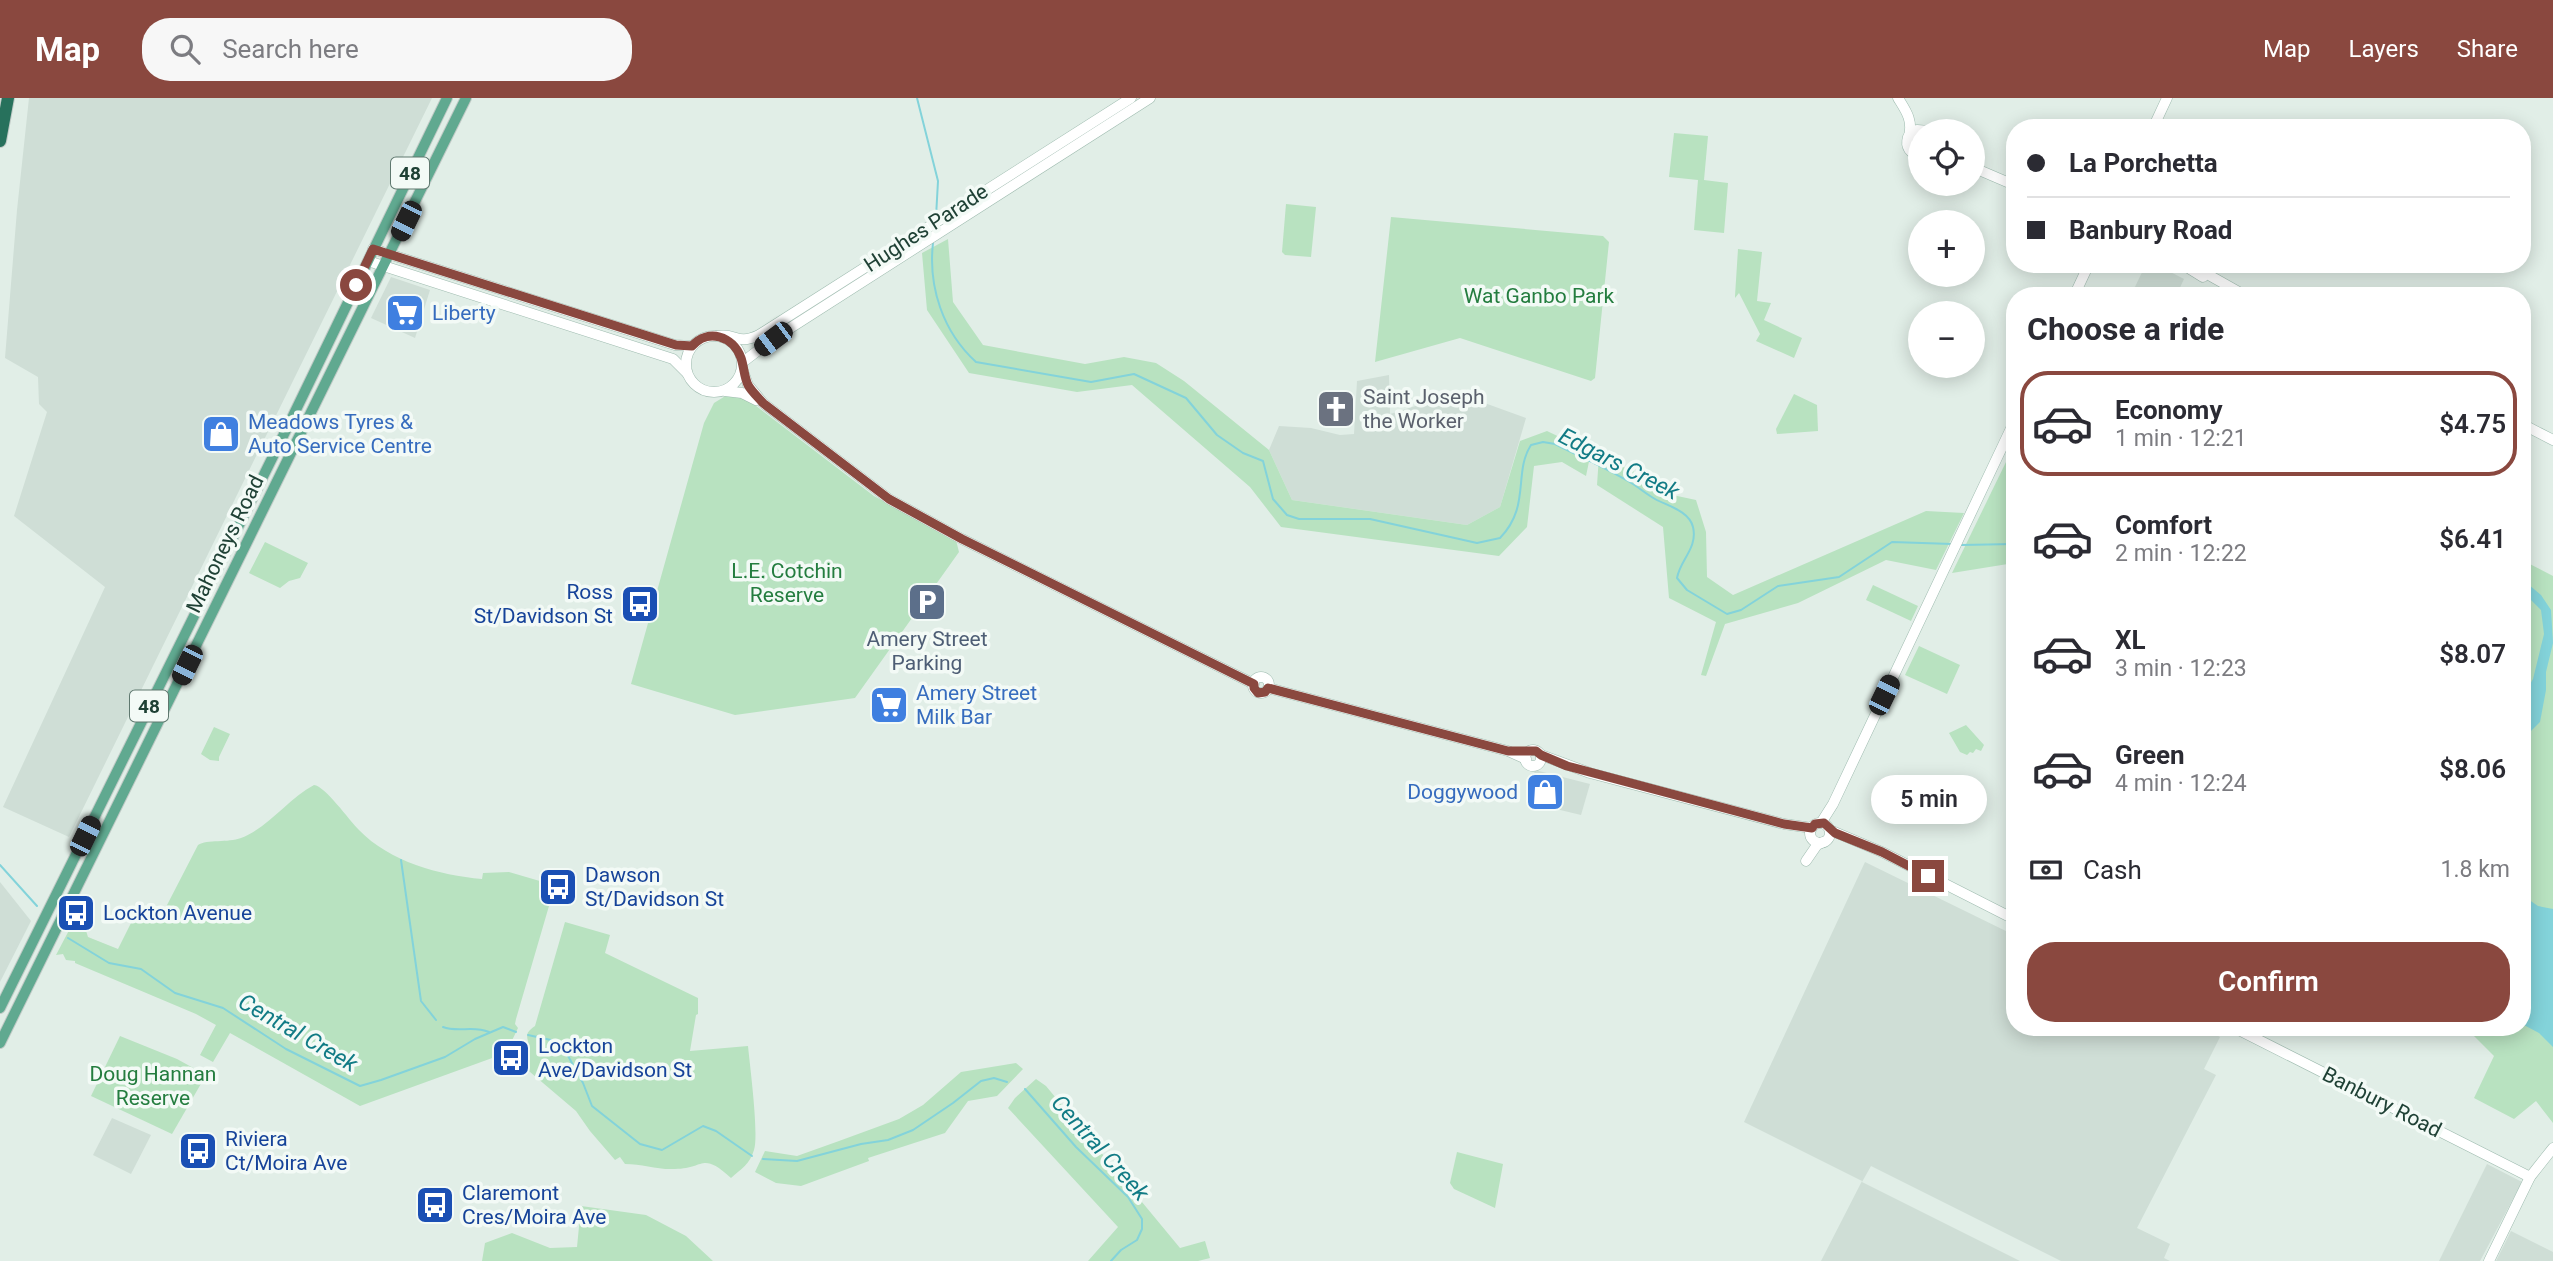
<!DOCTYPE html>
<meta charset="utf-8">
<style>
body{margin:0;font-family:Roboto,sans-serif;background:#f7f7f7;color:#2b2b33;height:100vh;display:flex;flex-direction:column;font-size:26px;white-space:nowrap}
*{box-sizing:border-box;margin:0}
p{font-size:23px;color:#7c7c81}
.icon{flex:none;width:38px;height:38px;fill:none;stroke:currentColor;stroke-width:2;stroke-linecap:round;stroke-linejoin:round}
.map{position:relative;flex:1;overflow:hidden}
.panel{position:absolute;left:2006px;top:189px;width:525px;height:749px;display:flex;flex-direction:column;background:#fff;border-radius:28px;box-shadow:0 4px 18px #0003}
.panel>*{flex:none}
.banner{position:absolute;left:2006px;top:21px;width:525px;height:154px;border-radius:28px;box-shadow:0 4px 18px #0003;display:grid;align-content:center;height:154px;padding:0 21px;background:#fff}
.controls{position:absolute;left:1908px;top:21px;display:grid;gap:14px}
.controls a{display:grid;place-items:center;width:77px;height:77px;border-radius:50%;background:#fff;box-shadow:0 4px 18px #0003;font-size:35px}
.end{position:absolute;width:32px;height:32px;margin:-16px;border:9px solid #8a483f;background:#fff;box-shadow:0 0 0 4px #fff}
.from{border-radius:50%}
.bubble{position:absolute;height:49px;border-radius:24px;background:#fff;box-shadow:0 4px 18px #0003;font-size:23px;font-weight:600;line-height:49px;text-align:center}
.car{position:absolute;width:21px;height:42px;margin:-21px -10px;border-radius:9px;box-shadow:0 0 5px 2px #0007;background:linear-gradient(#222 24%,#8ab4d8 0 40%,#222 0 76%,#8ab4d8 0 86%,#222 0)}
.banner b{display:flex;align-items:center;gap:24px;height:66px;font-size:26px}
.banner b+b{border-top:2px solid #e1e1e2}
.banner i{width:18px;height:18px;background:#2b2b33}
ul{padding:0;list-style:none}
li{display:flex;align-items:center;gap:21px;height:105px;margin:0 14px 10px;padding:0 7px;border:4px solid transparent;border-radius:28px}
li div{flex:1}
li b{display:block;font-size:26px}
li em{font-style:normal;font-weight:600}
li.current{border-color:#8a483f}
li>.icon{width:63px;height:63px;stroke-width:1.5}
h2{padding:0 21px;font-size:32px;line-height:84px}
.pay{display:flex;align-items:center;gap:18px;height:77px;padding:0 21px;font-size:26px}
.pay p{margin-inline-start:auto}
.primary-button{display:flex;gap:14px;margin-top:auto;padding:14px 21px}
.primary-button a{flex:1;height:80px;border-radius:28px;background:#8a483f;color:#fff;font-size:28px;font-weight:600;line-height:80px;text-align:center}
header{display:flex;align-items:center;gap:42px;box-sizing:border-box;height:98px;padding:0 35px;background:#8a483f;color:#fff}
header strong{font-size:33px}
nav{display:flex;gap:38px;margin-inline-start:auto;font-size:24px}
.search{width:490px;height:63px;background:#f7f7f7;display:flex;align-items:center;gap:18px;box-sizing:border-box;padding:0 24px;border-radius:28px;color:#7c7c81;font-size:26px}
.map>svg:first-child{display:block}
</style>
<header>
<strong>Map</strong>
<div class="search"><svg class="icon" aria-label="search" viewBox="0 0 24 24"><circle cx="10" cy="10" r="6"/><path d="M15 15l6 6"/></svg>Search here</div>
<nav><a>Map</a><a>Layers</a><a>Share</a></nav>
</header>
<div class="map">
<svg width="2553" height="1163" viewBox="0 0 2553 1163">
<rect width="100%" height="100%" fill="#e1eee7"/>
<g fill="#cfded6">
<polygon points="29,0 432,0 69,739 3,709 105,489 14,418 47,314 39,306 38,279 5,260 17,112"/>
<polygon points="2146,166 2155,166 2184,181 2176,198 2141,198 2133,193"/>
<polygon points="391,179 430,192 415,240 371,220"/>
<polygon points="1389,277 1390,316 1457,295 1526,320 1500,409 1467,427 1292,402 1269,352 1279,328 1311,330 1340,337 1354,336 1357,283"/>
<polygon points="1535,672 1590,686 1581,717 1527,704"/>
<polygon points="1865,764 2014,837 2014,929 2201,929 2220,939 2204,971 2216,977 2137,1130 2170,1146 2164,1160 2170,1163 2061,1163 1871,1068 1862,1084 2020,1163 1821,1163 1862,1083 1744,1024"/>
<polygon points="0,784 31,823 0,884"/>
<polygon points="112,1020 151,1037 131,1076 93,1057"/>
<polygon points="2487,1066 2522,1084 2480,1163 2439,1163"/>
<polygon points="2511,1133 2553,1154 2553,1163 2496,1163"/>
</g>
<g fill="#b8e2c0">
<polygon points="1674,35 1708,38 1704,82 1728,85 1724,135 1694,132 1698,82 1669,79"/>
<polygon points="1286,106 1316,109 1311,159 1285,157 1282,154"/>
<polygon points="1391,119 1603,138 1609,144 1595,280 1591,283 1460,240 1375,264"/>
<polygon points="948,141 953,204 983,247 1085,266 1124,259 1156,265 1184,283 1269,352 1292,402 1467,427 1500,409 1520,343 1547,333 1591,354 1586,378 1562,364 1534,368 1527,429 1499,458 1281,429 1250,389 1132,287 1077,294 969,275 927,212 922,155"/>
<polygon points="1738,151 1762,154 1757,203 1771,205 1764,222 1802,240 1794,260 1756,243 1760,236 1739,195 1735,200 1735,198"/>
<polygon points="1794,296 1817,307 1818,333 1777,336 1776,331"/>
<polygon points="727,297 737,297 747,301 874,398 956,442 959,454 855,600 735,617 631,586 704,325 714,305"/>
<polygon points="1599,358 1639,376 1668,396 1696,402 1706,434 1707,479 1733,497 1926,413 1964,415 1936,472 1886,462 1798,505 1725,526 1706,578 1701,577 1716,524 1669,500 1663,429 1597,387"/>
<polygon points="2006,364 2014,367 2014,465 1952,475"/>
<polygon points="265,444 308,465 300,480 289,483 280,490 249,475"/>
<polygon points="2522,462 2553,478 2553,1025 2536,1003 2514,1021 2474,1000 2494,958 2465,929 2522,929"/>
<polygon points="1873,487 1918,508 1911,523 1866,502"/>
<polygon points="1919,548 1960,567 1947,596 1905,577"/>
<polygon points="1966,627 1984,647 1981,653 1976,651 1973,655 1970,654 1967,657 1960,654 1949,635"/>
<polygon points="214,629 230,636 219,659 219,663 210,662 201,656"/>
<path d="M314 687C325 688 349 722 359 732 390 764 439 777 482 781L483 775 509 774 550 786 556 784 516 921 515 926 518 930 506 955 360 1008 230 935 213 964 200 957 216 927 196 916 75 865V863L66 862 63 856 56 857 76 819 81 817 88 839 118 851 140 807 146 810 149 806 158 810 166 809 198 747C207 741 228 745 241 740 269 729 288 701 314 687Z"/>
<path d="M565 824 610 837 605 855 698 900V916L696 917 690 953 748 948C750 968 759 1037 754 1052 750 1066 741 1071 731 1080 701 1053 705 1071 675 1071 658 1072 642 1066 625 1066L620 1059 615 1062 590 1033 576 1013 523 968C525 963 529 954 529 949 528 939 523 936 535 928Z"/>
<polygon points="120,938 177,961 206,977 172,1036 91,998"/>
<polygon points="1016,965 1023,971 997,998 968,1003 945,1035 868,1060 869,1063 801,1088 776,1085 755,1074 765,1053 797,1058 839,1043 899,1021 923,1007 961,974"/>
<polygon points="1036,981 1046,988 1180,1150 1205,1143 1210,1160 1198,1163 1088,1163 1118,1129 1008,1010 1015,1000"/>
<polygon points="1457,1054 1503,1066 1495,1110 1454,1091 1450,1085"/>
<polygon points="581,1108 646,1117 686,1138 713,1163 482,1163 485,1145 512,1135 550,1150 577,1149"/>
</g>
<g fill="#83d3da">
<polygon points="2522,481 2541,497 2551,512 2553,545 2546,574 2546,592 2540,624 2522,642 2522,600 2533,581 2544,536 2541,512 2526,497 2526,491 2522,490"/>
<polygon points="2522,797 2538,808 2553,811 2553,949 2539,935 2522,926"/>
</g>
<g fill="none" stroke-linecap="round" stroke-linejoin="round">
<g stroke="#83d3da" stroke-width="2">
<polyline points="917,0 938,83 936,119"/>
<path d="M933 145C928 189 943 234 976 264L1091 284 1134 276 1186 300 1217 337 1243 355 1263 363 1273 401 1287 417 1299 421H1370L1477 445 1500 440C1531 408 1513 375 1531 347L1543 344 1555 346C1579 358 1604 369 1628 383 1637 388 1646 396 1655 401 1668 408 1689 413 1693 429 1698 450 1680 462 1677 480L1687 492 1727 516 1741 512 1778 488 1839 479 1892 444 1952 446"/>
<polyline points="1961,447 2014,446"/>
<polyline points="401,762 421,903 436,922"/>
<polyline points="0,767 37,808"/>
<polyline points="68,840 109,865 141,871 175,895 223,910 286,951 360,988 381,982 445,959 475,941 503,929 516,934"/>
<path d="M443 929C458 935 473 927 489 934"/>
<polyline points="528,937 551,942 562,947 583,985 592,1008 640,1046 662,1052 703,1028 716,1033 752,1058"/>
<polyline points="1025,991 1076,1049 1128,1099 1142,1121 1142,1131 1137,1142 1121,1152 1111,1163"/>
<polyline points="763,1061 797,1063 861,1046 888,1042 913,1032 953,1005 981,983 994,980 1007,984"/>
</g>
<defs>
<g id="secondary">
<path d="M1898 0C1906 13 1913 22 1909 38"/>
<polyline points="2153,30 2167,0"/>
<path d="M1920 57C1910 56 1905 49 1908 39L1917 32 1930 33"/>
<polyline points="1972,69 2014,87"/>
<polyline points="373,151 675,247 692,248"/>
<polyline points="368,163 673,261 687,275"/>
<polyline points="2182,166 2203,179"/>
<polyline points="2199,175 2207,176 2246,198"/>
<polyline points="2074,198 2089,166"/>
<circle cx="714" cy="266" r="28"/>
<path d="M717 238C736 234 736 248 759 237L1131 0"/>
<polyline points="743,264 773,241 1150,0"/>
<polyline points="742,270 748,287 763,305 889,401 962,441 1254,586"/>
<polyline points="725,293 742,295 756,302"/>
<polyline points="2522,326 2553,342"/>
<circle cx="1261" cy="587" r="8"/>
<polyline points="1268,590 1508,653 1526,661"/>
<circle cx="1533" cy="660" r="8"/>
<polyline points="1541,657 1590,675 1784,726 1812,730"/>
<polyline points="1821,725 1833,706 2014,324"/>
<circle cx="1820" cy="735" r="10"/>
<polyline points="1830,732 1882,754 2014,821"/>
<polyline points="1806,763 1817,747 1823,744"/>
<polyline points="2233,929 2530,1079"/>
<polyline points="2489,1163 2530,1079 2553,1050"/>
</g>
<g id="primary">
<polyline points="0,910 291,322 447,0"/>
<polyline points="0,945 466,0"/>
</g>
<polyline id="highway" points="0,43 8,0"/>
</defs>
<use href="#secondary" stroke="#9ebbaf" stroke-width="11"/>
<use href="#primary" stroke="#c0cac6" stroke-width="12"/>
<use href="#highway" stroke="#c0cac6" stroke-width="14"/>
<use href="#secondary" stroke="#fff" stroke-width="10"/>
<use href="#primary" stroke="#60a990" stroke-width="10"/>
<use href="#highway" stroke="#27715c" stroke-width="12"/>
</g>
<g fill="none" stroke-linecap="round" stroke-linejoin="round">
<path stroke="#8a483f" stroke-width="9" d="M356 187 373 151 676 247 692 248C708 230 733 238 741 260 744 269 744 278 748 287 752 294 758 299 763 305L889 401 962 441 1254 586V590L1258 595 1265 594 1268 590 1508 653H1536L1541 657 1567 668 1784 726 1812 730 1815 726 1824 725 1835 735 1882 754 1928 778"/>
</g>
<defs>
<symbol id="supermarket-square" viewBox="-11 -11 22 22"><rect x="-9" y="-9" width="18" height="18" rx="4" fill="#3f7fe0" stroke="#f3faf6"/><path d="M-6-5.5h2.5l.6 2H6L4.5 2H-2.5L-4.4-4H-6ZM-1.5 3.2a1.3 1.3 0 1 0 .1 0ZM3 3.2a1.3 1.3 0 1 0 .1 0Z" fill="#fff"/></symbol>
<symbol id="church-square" viewBox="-11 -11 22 22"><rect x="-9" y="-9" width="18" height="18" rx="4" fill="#6b7280" stroke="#f3faf6"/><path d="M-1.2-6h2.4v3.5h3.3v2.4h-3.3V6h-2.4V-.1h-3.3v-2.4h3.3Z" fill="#fff"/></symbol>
<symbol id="shop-square" viewBox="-11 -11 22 22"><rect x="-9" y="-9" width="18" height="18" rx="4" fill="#3f7fe0" stroke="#f3faf6"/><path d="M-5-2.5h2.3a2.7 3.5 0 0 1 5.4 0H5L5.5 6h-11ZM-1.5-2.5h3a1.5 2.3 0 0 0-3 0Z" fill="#fff"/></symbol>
<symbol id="parking-square" viewBox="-11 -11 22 22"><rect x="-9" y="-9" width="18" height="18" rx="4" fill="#5c6f8a" stroke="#f3faf6"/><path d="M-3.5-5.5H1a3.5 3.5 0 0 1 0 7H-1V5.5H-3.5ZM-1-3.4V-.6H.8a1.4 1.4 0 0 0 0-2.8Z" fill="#fff"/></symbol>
<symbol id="bus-square" viewBox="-11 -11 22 22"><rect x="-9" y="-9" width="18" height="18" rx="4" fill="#1a4fb4" stroke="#f3faf6"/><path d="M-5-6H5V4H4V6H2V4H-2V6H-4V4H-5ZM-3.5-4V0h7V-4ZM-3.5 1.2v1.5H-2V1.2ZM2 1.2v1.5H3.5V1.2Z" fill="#fff"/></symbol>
</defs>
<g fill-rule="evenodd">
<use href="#supermarket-square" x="383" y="193" width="44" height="44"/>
<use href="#church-square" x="1314" y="289" width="44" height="44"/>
<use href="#shop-square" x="199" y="314" width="44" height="44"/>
<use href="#parking-square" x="905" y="482" width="44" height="44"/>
<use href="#bus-square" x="618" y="484" width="44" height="44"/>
<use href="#supermarket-square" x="867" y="585" width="44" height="44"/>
<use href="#shop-square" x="1523" y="672" width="44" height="44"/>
<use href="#bus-square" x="536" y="767" width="44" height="44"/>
<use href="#bus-square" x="54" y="793" width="44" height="44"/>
<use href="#bus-square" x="489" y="938" width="44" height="44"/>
<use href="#bus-square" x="176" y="1031" width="44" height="44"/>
<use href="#bus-square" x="413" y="1085" width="44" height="44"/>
</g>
<g text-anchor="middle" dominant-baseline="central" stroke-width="7" stroke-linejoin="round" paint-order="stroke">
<g fill="#f3faf6" stroke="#5f786f" stroke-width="2">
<rect x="391" y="59.5" width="38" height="31" rx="5"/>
<rect x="130" y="592.5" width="38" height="31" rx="5"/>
</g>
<g font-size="19" font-weight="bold" fill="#1f4135">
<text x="410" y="75">48</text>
<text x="149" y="608">48</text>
</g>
<g font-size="21" fill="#1f4135" stroke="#f3faf6">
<text transform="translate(926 130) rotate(-33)">Hughes Parade</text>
<text transform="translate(225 446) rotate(-64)">Mahoneys Road</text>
<text transform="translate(2382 1004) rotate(27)">Banbury Road</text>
</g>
<g font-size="21" fill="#247d3f" stroke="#f3faf6">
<text x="1539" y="198">Wat Ganbo Park</text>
<text x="787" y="473">L.E. Cotchin<tspan x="787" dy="24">Reserve</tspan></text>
<text x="153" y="976">Doug Hannan<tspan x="153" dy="24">Reserve</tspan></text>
</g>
<g font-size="21" fill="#366cbe" stroke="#f3faf6" text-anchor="start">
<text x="432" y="215">Liberty</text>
<text x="248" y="324">Meadows Tyres &amp;<tspan x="248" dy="24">Auto Service Centre</tspan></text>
<text x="916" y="595">Amery Street<tspan x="916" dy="24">Milk Bar</tspan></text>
<text x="1518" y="694" text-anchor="end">Doggywood</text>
</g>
<g font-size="21" fill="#5b616d" stroke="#f3faf6" text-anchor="start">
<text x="1363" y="299">Saint Joseph<tspan x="1363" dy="24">the Worker</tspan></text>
</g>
<g font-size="21" fill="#164399" stroke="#f3faf6" text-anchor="start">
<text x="613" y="494" text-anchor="end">Ross<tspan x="613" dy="24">St/Davidson St</tspan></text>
<text x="585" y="777">Dawson<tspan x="585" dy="24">St/Davidson St</tspan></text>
<text x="103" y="815">Lockton Avenue</text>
<text x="538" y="948">Lockton<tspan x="538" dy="24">Ave/Davidson St</tspan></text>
<text x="225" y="1041">Riviera<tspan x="225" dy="24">Ct/Moira Ave</tspan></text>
<text x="462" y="1095">Claremont<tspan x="462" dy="24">Cres/Moira Ave</tspan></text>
</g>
<g font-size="21" fill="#4e5e75" stroke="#f3faf6">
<text x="927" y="541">Amery Street<tspan x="927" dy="24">Parking</tspan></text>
</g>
<g font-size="23" font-style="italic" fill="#117b85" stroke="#f3faf6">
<text transform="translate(1619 366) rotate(27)">Edgars Creek</text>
<text transform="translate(298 935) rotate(30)">Central Creek</text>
<text transform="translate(1100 1050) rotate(48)">Central Creek</text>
</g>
</g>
</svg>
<div class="controls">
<a><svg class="icon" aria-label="locate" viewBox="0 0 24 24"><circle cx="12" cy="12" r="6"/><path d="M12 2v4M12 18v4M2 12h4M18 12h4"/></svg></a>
<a>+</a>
<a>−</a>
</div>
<i class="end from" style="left:356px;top:187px"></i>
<i class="end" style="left:1928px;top:778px"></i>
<div class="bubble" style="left:1871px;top:677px;width:116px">5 min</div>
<i class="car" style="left:406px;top:123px;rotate:206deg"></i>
<i class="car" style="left:773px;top:241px;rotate:233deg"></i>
<i class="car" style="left:187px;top:567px;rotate:206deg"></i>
<i class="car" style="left:1884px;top:597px;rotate:26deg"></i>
<i class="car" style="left:85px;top:738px;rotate:26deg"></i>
<div class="banner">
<b><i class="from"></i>La Porchetta</b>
<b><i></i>Banbury Road</b>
</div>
<section class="panel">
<h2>Choose a ride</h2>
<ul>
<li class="current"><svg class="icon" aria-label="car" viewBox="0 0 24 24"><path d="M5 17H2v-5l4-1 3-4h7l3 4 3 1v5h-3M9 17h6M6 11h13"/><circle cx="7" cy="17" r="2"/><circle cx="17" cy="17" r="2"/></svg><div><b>Economy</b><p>1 min · 12:21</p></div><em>$4.75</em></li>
<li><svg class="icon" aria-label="car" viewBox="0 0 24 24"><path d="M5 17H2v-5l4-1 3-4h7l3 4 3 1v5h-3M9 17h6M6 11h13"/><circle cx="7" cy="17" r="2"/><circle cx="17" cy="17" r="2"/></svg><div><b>Comfort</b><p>2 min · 12:22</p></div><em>$6.41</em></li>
<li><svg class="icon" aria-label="car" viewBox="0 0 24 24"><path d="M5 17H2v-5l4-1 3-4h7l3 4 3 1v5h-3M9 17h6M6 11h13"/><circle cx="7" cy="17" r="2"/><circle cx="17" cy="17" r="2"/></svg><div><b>XL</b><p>3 min · 12:23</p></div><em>$8.07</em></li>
<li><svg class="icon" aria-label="car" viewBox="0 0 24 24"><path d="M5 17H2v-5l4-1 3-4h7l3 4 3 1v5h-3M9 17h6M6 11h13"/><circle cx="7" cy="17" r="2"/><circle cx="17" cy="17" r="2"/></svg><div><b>Green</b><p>4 min · 12:24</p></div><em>$8.06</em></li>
</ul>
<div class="pay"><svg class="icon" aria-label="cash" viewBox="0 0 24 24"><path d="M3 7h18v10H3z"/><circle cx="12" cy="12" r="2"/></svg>Cash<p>1.8 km</p></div>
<div class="primary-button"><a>Confirm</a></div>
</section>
</div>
